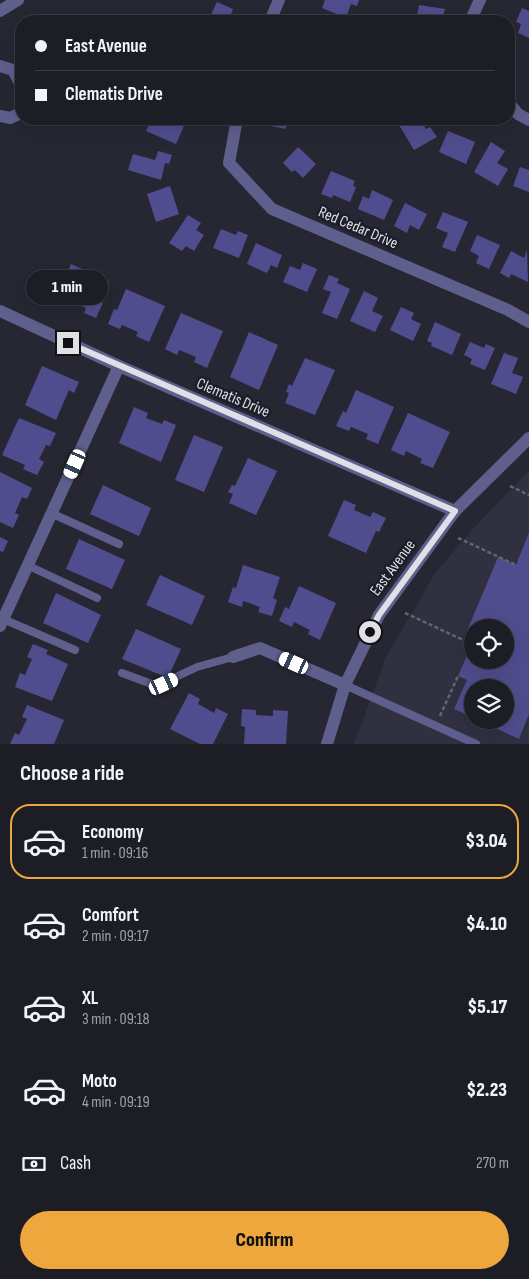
<!DOCTYPE html>
<meta charset="utf-8">
<style>
body{margin:0;font-family:"Sofia Sans Condensed",sans-serif;background:#2a2a32;color:#f1f3f6;height:100vh;display:flex;flex-direction:column;font-size:19px;white-space:nowrap}
*{box-sizing:border-box;margin:0}
p{font-size:16px;color:#a0a2a7}
.icon{flex:none;width:28px;height:28px;fill:none;stroke:currentColor;stroke-width:2;stroke-linecap:round;stroke-linejoin:round}
.map{position:relative;height:744px;overflow:hidden}
.drawer{display:flex;flex-direction:column;background:#1d1d26;flex:1}
.drawer>*{flex:none}
.top-card{position:absolute;left:15px;top:15px;width:500px;height:110px;border-radius:20px;box-shadow:0 5px 20px #0002,0 0 0 1px #3b3b43;display:grid;align-content:center;height:110px;padding:0 20px;background:#1d1d26}
.buttons{position:absolute;left:464px;top:619px;display:grid;gap:10px}
.buttons a{display:grid;place-items:center;width:50px;height:50px;border-radius:50%;background:#1d1d26;box-shadow:0 5px 20px #0002,0 0 0 1px #3b3b43;font-size:25px}
.end{position:absolute;width:22px;height:22px;margin:-11px;border:6px solid #dedfe7;background:#111;box-shadow:0 0 0 2px #111}
.from{border-radius:50%}
.bubble{position:absolute;height:35px;border-radius:18px;background:#1d1d26;box-shadow:0 5px 20px #0002,0 0 0 1px #3b3b43;font-size:16px;font-weight:800;line-height:35px;text-align:center}
.car{position:absolute;width:15px;height:30px;margin:-15px -8px;border-radius:6px;box-shadow:0 0 4px 1px #0007;background:linear-gradient(#fff 24%,#345 0 40%,#fff 0 76%,#345 0 86%,#fff 0)}
.top-card b{display:flex;align-items:center;gap:18px;height:48px;font-size:19px}
.top-card b+b{border-top:1px solid #3b3b43}
.top-card i{width:12px;height:12px;background:#f1f3f6}
ul{padding:0;list-style:none}
li{display:flex;align-items:center;gap:15px;height:75px;margin:0 10px 8px;padding:0 10px;border:2px solid transparent;border-radius:20px}
li div{flex:1}
li b{display:block;font-size:19px}
li em{font-style:normal;font-weight:800}
li.selected{border-color:#eea73c}
li>.icon{width:45px;height:45px;stroke-width:1.5}
h2{padding:0 20px;font-size:22px;line-height:60px}
.pay{display:flex;align-items:center;gap:12px;height:55px;padding:0 20px;font-size:19px}
.pay p{margin-inline-start:auto}
.cta{display:flex;gap:10px;margin-top:auto;padding:10px 20px}
.cta a{flex:1;height:58px;border-radius:30px;background:#eea73c;color:#111;font-size:20px;font-weight:800;line-height:58px;text-align:center}
.map>svg:first-child{display:block}
</style>
<div class="map">
<svg width="529" height="744" viewBox="0 0 529 744">
<rect width="100%" height="100%" fill="#272733"/>
<path fill="#303041" fill-rule="evenodd" d="M529 471V744H354L386 657 436 572 480 521ZM472 628H505V660H472ZM472 688H505V720H472Z"/>
<g fill="#504d8e">
<polygon points="325,0 359,0 357,6 351,4 346,18 322,8"/>
<polygon points="217,2 233,9 229,19 233,21 208,21"/>
<polygon points="419,5 445,9 442,21 416,21"/>
<polygon points="522,8 529,11 529,38 518,33 521,24 516,22"/>
<polygon points="151,119 160,121 187,119 176,144 146,131"/>
<polygon points="272,119 307,119 306,124 287,120 286,129 271,126"/>
<polygon points="410,119 420,119 426,129 430,127 437,137 414,150 399,125"/>
<polygon points="448,131 475,142 466,164 439,152"/>
<polygon points="491,142 505,151 497,163 508,169 498,186 474,172"/>
<polygon points="298,147 316,164 303,178 295,170 292,172 283,163"/>
<polygon points="158,151 172,155 169,164 165,163 161,180 128,170 133,154 155,160"/>
<polygon points="520,167 529,170 529,192 513,186"/>
<polygon points="331,171 355,181 353,186 356,187 350,202 333,195 332,198 321,194"/>
<polygon points="170,186 179,214 156,222 147,194"/>
<polygon points="372,190 393,200 384,220 358,209 363,196 369,199"/>
<polygon points="405,203 427,214 419,230 410,225 407,233 394,226"/>
<polygon points="443,212 468,222 455,252 442,247 448,233 436,228"/>
<polygon points="188,215 201,223 196,230 204,235 194,251 186,246 182,251 169,243"/>
<polygon points="221,229 236,235 238,231 248,235 239,258 213,248"/>
<polygon points="477,235 500,245 489,269 476,263 479,256 470,251"/>
<polygon points="256,243 282,255 277,268 271,265 267,273 247,264"/>
<polygon points="527,250 528,282 511,274 509,278 500,273 511,251 524,258"/>
<polygon points="303,263 317,269 307,292 283,282 290,266 300,270"/>
<polygon points="71,264 109,281 100,301 103,303 96,318 84,313 86,308 69,301 67,305 55,300"/>
<polygon points="329,275 339,279 337,283 350,289 337,319 322,313 331,292 323,289"/>
<polygon points="126,289 165,306 149,342 136,336 138,332 122,325 120,329 108,324 114,309 117,310"/>
<polygon points="364,291 378,298 372,311 383,316 375,332 350,321"/>
<polygon points="401,307 414,313 411,319 421,324 413,341 390,330"/>
<polygon points="181,313 223,331 207,368 194,362 196,357 179,350 177,355 165,349"/>
<polygon points="435,322 461,334 452,355 431,346 432,343 427,341"/>
<polygon points="249,332 278,345 259,390 230,377"/>
<polygon points="470,342 484,348 486,344 495,348 485,370 470,364 472,359 464,355"/>
<polygon points="504,353 518,358 512,373 523,377 516,394 491,384"/>
<polygon points="305,358 335,370 315,415 285,403 289,393 286,392 289,384 292,386"/>
<polygon points="42,366 79,382 74,393 69,390 56,420 25,405"/>
<polygon points="356,390 394,407 378,444 366,439 368,434 351,427 349,431 336,426 343,411 346,413"/>
<polygon points="134,407 148,413 146,418 162,424 164,420 176,425 161,462 119,443"/>
<polygon points="408,413 450,432 433,468 420,463 422,459 406,451 404,456 391,450"/>
<polygon points="19,418 56,433 50,446 46,445 39,459 44,462 37,475 23,469 25,465 2,455"/>
<polygon points="194,435 223,447 204,492 175,480"/>
<polygon points="248,458 277,471 256,515 229,503 233,494 228,492 232,485 235,486"/>
<polygon points="0,472 32,488 27,499 22,497 15,513 19,515 13,528 0,522"/>
<polygon points="103,485 151,508 139,536 90,514"/>
<polygon points="344,500 356,505 354,510 370,517 373,512 386,518 379,532 376,531 366,553 328,536"/>
<polygon points="529,533 529,714 519,739 478,720 505,720 505,688 472,688 472,717 454,709 467,680 458,676 472,644 472,660 505,660 505,628 472,628 472,633 467,631 498,557 516,565"/>
<polygon points="0,537 8,541 3,552 0,551"/>
<polygon points="79,539 125,560 112,589 66,569"/>
<polygon points="243,565 280,577 273,598 277,600 272,616 258,612 260,607 243,601 242,607 228,602 233,587 236,588"/>
<polygon points="160,575 205,596 192,625 146,605"/>
<polygon points="299,586 336,603 320,640 308,634 310,630 294,622 292,627 279,621 285,607 289,609"/>
<polygon points="56,593 101,615 88,643 43,623"/>
<polygon points="136,629 181,649 168,678 122,659"/>
<polygon points="33,644 48,650 46,654 68,664 52,701 15,687 20,673 25,675 32,659 27,657"/>
<polygon points="189,693 200,699 198,704 214,713 216,708 228,714 213,744 200,744 170,729"/>
<polygon points="27,705 64,720 54,744 10,744 15,733 19,735 27,719 22,717"/>
<polygon points="242,709 256,710 256,715 273,716 273,710 288,711 286,744 244,744 245,727 241,726"/>
</g>
<g fill="none" stroke-linecap="round" stroke-linejoin="round">
<g stroke="#64646f" stroke-width="2.5" stroke-dasharray="4 2.5" stroke-linecap="butt">
<polyline points="510,486 529,495"/>
<polyline points="458,538 516,565"/>
<polyline points="405,613 472,644"/>
<polyline points="440,716 458,676"/>
</g>
<g stroke="#5f5f8d" stroke-width="8">
<polyline points="53,514 119,544"/>
<polyline points="29,566 97,598"/>
<polyline points="3,619 75,650"/>
<polyline points="122,673 157,686 197,667 233,657"/>
<polyline points="345,685 476,744"/>
</g>
<g stroke="#5f5f8d" stroke-width="12">
<polyline points="0,11 18,0"/>
<polyline points="270,21 279,0"/>
<polyline points="474,21 473,15 480,0"/>
<polyline points="0,66 13,70 21,85"/>
<polyline points="509,103 518,114 529,120"/>
<polyline points="0,116 10,118 21,113"/>
<polyline points="237,119 229,163 272,209 508,310 529,322"/>
<polyline points="0,311 119,366 455,511"/>
<polyline points="0,626 119,366"/>
<polyline points="233,657 260,648 345,685"/>
</g>
<polyline stroke="#5f5f8d" stroke-width="12" points="327,744 345,685 379,615 455,511 529,438"/>
</g>
<g fill="none" stroke-linecap="round" stroke-linejoin="round">
<polyline stroke="#dedfe7" stroke-width="6" points="68,343 455,511 379,615 370,632"/>
</g>
<g text-anchor="middle" dominant-baseline="central" stroke-width="5" stroke-linejoin="round" paint-order="stroke">
<g font-size="16" fill="#dedfe7" stroke="#1d1e29">
<text transform="translate(358 228) rotate(23)">Red Cedar Drive</text>
<text transform="translate(233 398) rotate(23)">Clematis Drive</text>
<text transform="translate(393 568) rotate(-54)">East Avenue</text>
</g>
</g>
</svg>
<div class="buttons">
<a><svg class="icon" aria-label="locate" viewBox="0 0 24 24"><circle cx="12" cy="12" r="6"/><path d="M12 2v4M12 18v4M2 12h4M18 12h4"/></svg></a>
<a><svg class="icon" aria-label="layers" viewBox="0 0 24 24"><path d="M12 4l9 5-9 5-9-5zM3 14l9 5 9-5"/></svg></a>
</div>
<i class="end from" style="left:370px;top:632px"></i>
<i class="end" style="left:68px;top:343px"></i>
<div class="bubble" style="left:26px;top:270px;width:82px">1 min</div>
<i class="car" style="left:75px;top:464px;rotate:204deg"></i>
<i class="car" style="left:294px;top:663px;rotate:294deg"></i>
<i class="car" style="left:164px;top:684px;rotate:65deg"></i>
<div class="top-card">
<b><i class="from"></i>East Avenue</b>
<b><i></i>Clematis Drive</b>
</div>
</div>
<section class="drawer">
<h2>Choose a ride</h2>
<ul>
<li class="selected"><svg class="icon" aria-label="car" viewBox="0 0 24 24"><path d="M5 17H2v-5l4-1 3-4h7l3 4 3 1v5h-3M9 17h6M6 11h13"/><circle cx="7" cy="17" r="2"/><circle cx="17" cy="17" r="2"/></svg><div><b>Economy</b><p>1 min · 09:16</p></div><em>$3.04</em></li>
<li><svg class="icon" aria-label="car" viewBox="0 0 24 24"><path d="M5 17H2v-5l4-1 3-4h7l3 4 3 1v5h-3M9 17h6M6 11h13"/><circle cx="7" cy="17" r="2"/><circle cx="17" cy="17" r="2"/></svg><div><b>Comfort</b><p>2 min · 09:17</p></div><em>$4.10</em></li>
<li><svg class="icon" aria-label="car" viewBox="0 0 24 24"><path d="M5 17H2v-5l4-1 3-4h7l3 4 3 1v5h-3M9 17h6M6 11h13"/><circle cx="7" cy="17" r="2"/><circle cx="17" cy="17" r="2"/></svg><div><b>XL</b><p>3 min · 09:18</p></div><em>$5.17</em></li>
<li><svg class="icon" aria-label="car" viewBox="0 0 24 24"><path d="M5 17H2v-5l4-1 3-4h7l3 4 3 1v5h-3M9 17h6M6 11h13"/><circle cx="7" cy="17" r="2"/><circle cx="17" cy="17" r="2"/></svg><div><b>Moto</b><p>4 min · 09:19</p></div><em>$2.23</em></li>
</ul>
<div class="pay"><svg class="icon" aria-label="cash" viewBox="0 0 24 24"><path d="M3 7h18v10H3z"/><circle cx="12" cy="12" r="2"/></svg>Cash<p>270 m</p></div>
<div class="cta"><a>Confirm</a></div>
</section>
